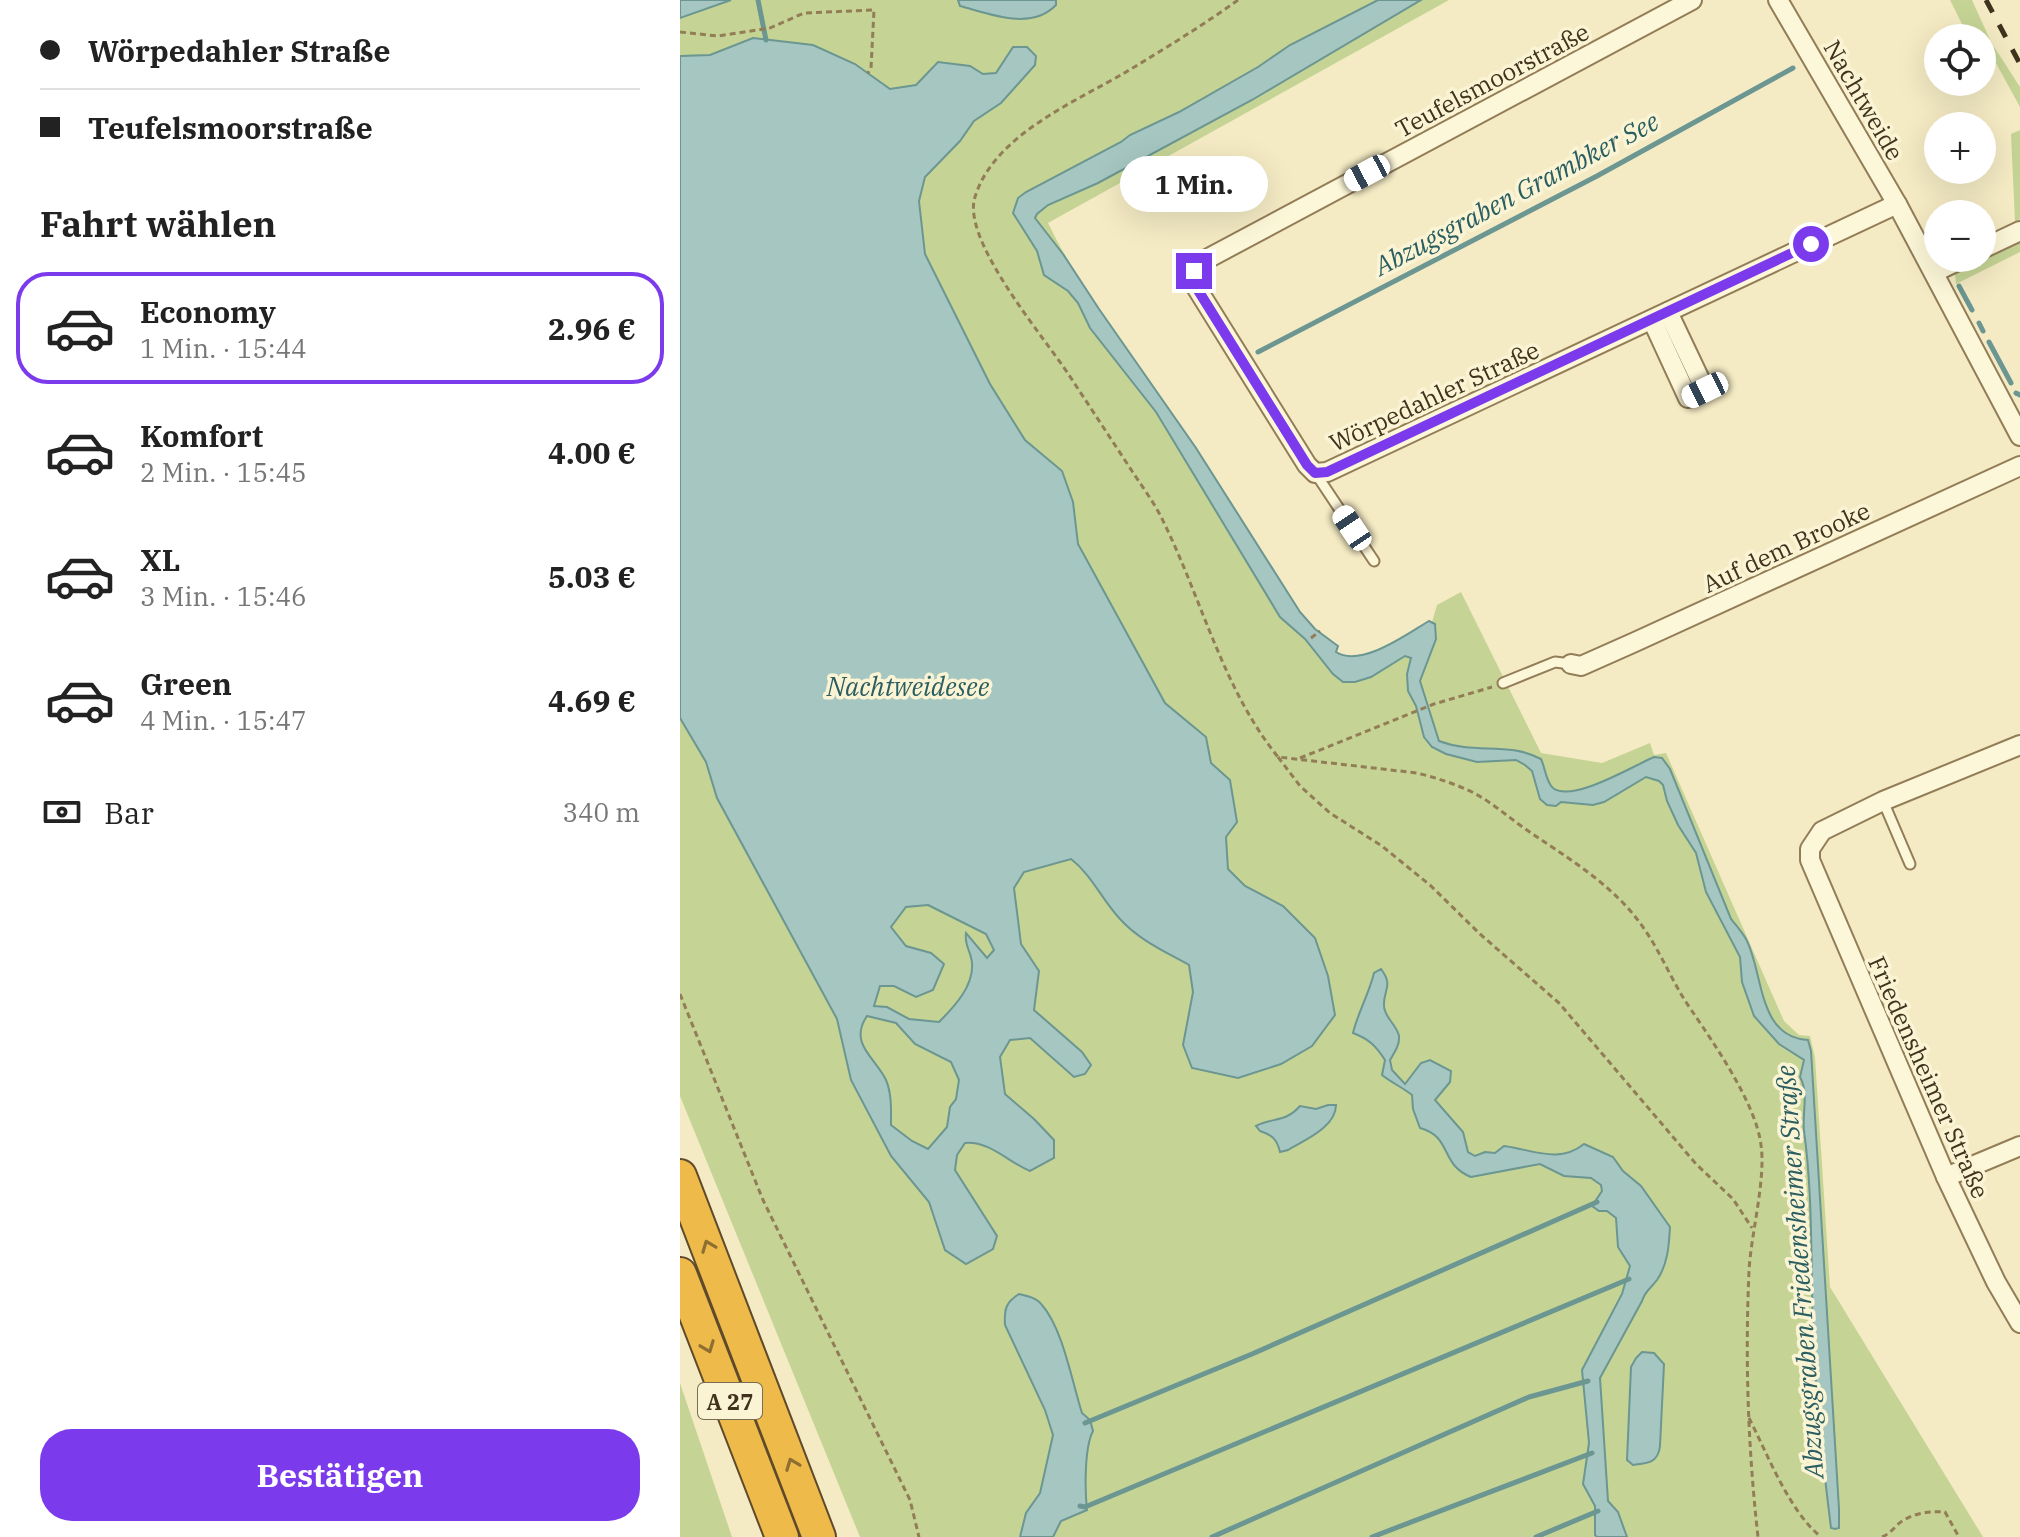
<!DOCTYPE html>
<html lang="de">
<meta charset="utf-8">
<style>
body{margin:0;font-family:"IBM Plex Serif",serif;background:#f6f6f6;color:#222;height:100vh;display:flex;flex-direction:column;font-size:30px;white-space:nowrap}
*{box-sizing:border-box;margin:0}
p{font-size:26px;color:#767676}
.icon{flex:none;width:44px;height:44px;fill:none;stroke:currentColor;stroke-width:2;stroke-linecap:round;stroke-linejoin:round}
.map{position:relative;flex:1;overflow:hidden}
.details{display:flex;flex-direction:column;background:#fff;width:680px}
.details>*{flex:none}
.guide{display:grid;align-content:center;height:176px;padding:0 40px;background:#fff}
.controls{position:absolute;left:1244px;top:24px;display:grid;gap:16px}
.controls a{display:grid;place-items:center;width:72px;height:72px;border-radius:50%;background:#fff;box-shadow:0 8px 32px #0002;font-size:40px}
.end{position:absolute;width:36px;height:36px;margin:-18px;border:10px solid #7c3aed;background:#fff;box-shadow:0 0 0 4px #fff}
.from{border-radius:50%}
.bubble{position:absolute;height:56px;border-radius:28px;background:#fff;box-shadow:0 8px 32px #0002;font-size:26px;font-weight:800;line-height:56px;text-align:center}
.car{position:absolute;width:24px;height:48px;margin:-24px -12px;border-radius:10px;box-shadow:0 0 6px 2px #0007;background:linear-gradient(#fff 24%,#345 0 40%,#fff 0 76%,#345 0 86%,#fff 0)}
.guide b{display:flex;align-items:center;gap:28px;height:76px;font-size:30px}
.guide b+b{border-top:2px solid #e0e0e0}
.guide i{width:20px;height:20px;background:#222}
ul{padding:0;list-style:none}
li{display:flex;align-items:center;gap:24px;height:112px;margin:0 16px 12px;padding:0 24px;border:4px solid transparent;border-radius:32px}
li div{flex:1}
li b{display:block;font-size:30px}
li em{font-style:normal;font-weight:800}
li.selected{border-color:#7c3aed}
li>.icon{width:72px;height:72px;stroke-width:1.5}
h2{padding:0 40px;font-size:36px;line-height:96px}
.pay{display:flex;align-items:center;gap:20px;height:88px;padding:0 40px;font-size:30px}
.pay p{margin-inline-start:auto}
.action{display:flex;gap:16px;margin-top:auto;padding:16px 40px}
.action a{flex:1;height:92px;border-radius:32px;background:#7c3aed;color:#fff;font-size:32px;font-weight:800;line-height:92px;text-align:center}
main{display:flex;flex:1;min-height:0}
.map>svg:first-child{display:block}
</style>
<main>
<section class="details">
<div class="guide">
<b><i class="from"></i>Wörpedahler Straße</b>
<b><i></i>Teufelsmoorstraße</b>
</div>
<h2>Fahrt wählen</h2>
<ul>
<li class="selected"><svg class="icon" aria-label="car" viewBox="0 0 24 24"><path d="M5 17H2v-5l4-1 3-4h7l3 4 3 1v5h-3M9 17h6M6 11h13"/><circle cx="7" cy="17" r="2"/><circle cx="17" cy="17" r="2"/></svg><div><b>Economy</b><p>1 Min. · 15:44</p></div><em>2.96 €</em></li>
<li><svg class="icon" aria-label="car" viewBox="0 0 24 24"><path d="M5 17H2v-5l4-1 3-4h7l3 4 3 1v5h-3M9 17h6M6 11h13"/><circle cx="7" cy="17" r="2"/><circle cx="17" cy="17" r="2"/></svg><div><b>Komfort</b><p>2 Min. · 15:45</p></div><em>4.00 €</em></li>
<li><svg class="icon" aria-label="car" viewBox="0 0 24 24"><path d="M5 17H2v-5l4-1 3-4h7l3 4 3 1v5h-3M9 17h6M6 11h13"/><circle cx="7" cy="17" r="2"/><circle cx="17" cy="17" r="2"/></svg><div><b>XL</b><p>3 Min. · 15:46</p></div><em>5.03 €</em></li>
<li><svg class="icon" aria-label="car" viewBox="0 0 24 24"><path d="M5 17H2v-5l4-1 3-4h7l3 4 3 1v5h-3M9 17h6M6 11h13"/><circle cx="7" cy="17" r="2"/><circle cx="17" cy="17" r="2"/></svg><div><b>Green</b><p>4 Min. · 15:47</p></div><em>4.69 €</em></li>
</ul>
<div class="pay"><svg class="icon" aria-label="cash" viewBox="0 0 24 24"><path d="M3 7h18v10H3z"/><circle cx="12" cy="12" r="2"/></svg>Bar<p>340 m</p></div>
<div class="action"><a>Bestätigen</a></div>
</section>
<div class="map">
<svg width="1340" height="1537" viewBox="0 0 1340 1537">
<rect width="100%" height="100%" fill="#f4ebc4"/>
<g fill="#c5d495">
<path d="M0 0H769L368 223C404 297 456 360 502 427 544 488 580 551 620 612L635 629 658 646 656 652C682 668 726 634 749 621L752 622 757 605 781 592 861 753 922 763 970 743 974 755 986 753 1104 1021 1119 1035 1130 1036 1135 1058 1150 1287 1303 1537H180L0 1096Z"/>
<polygon points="1270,0 1292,0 1311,42 1340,87 1340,107 1300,34 1289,38"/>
<polygon points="1340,130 1340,219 1335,222 1331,134"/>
<polygon points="1340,237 1340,252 1276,284 1275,274 1285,264 1302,258 1302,255"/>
<polygon points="0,1383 52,1537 0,1537"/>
</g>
<g fill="#a6c6c1" stroke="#6b9691" stroke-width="2" fill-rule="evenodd">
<polygon points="0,0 51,0 0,18"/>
<path d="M278 0H376V5C351 31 310 14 280 6Z"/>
<path d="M698 0H741L572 100 418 183 368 205 357 214 355 218 383 254 419 309 516 448 620 612 635 629 658 646 656 652C681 668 727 634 749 621L755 624 756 639 740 681 759 741C796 755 827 741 861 759 865 767 866 782 873 788 892 803 953 766 974 757L982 758 990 769 1051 919C1056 925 1062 932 1066 939 1084 973 1077 1037 1128 1040L1131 1051 1159 1509V1528L1155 1529 1151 1528C1141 1448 1132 1364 1132 1284 1131 1232 1131 1181 1124 1131 1122 1113 1129 1093 1120 1077L1124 1060 1099 1044 1074 1016 1062 982 1060 957 1026 892 1016 853 998 825 987 801 983 785 979 781 966 777 924 802 913 805 881 802 876 806 867 805 860 799 852 771 845 765 836 760 797 762 766 754 752 747 744 737 736 706 728 691 727 674 731 658 725 656 691 677 675 682H663L653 674 625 639 600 617 476 412 410 328 398 303 388 291 364 275 357 251 333 213 338 198 346 192 441 142 450 135 499 112 578 67 610 45Z"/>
<path d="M73 38 133 45 175 64 210 89 236 85 258 62 290 66 303 74 316 73 333 47H347L356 56 355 65 321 103 294 121 280 141 245 177 239 201 245 254 310 384 345 440 382 471 393 502 398 544 485 703 526 737 531 763 550 780 557 822 546 837 548 869 565 886 603 906 635 938 648 976 655 1015 632 1046 601 1064 558 1078 512 1068 503 1045 513 992 509 965C484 951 459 940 440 919 422 900 412 875 391 859L344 872 334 888 341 944 359 971 354 1010 402 1052 411 1065 405 1074 394 1077 350 1038 330 1040 320 1057 325 1094 354 1119 374 1140V1158L350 1171C328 1162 310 1141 285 1143L277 1155 275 1170 317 1236 313 1249 286 1264 265 1250 249 1202 211 1156 171 1080 157 1019 37 798 26 762 0 718V56L30 55ZM248 905 306 934 314 950 307 958 286 933C284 945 291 951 292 963 294 986 274 1007 259 1022L229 1019 207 1007 194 1006 200 986H214L236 997 253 990 264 964 251 953 226 946 211 927 226 907ZM187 1016 216 1023 235 1044 271 1062 279 1080 276 1099 270 1107 267 1127 248 1149 232 1141 211 1125C211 1111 212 1094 206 1080 196 1058 168 1044 187 1016Z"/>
<path d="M701 969C714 986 703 990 704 1006 704 1017 717 1025 719 1036 720 1045 714 1053 710 1060L712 1070 725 1084 741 1063 750 1060 771 1071 770 1082 755 1100 783 1132 788 1152 795 1156 805 1152 815 1153 824 1146C854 1150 879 1164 904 1144L933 1157 943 1171 961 1186 990 1227C989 1245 988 1264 977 1280 971 1288 965 1291 962 1301L920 1378 928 1501 938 1512 947 1537H917L915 1535V1506L903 1484 909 1443 902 1370 942 1294 950 1266 938 1247 936 1218 927 1211H919L912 1206 922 1191 921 1185 911 1178 884 1176 860 1164 791 1177C759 1164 773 1137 740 1128L733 1109 732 1095C722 1087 712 1083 702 1075L705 1060C696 1046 689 1039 673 1033 678 1012 689 994 694 973Z"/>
<path d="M648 1105H656C656 1127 625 1140 608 1150L600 1152C597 1139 592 1135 580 1131L576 1126C593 1117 605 1123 620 1106L636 1109Z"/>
<path d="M339 1294C348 1296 357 1298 362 1305 383 1329 392 1382 402 1413L410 1420 413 1431C404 1448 405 1492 407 1510L381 1521 373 1537H340L346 1513 360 1493 373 1435 365 1410 325 1325C324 1309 326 1302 339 1294Z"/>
<path d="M962 1352 974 1353 984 1364 980 1446C978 1463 968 1463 953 1465L947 1460 951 1367 956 1358Z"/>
</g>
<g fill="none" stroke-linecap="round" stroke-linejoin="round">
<g stroke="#6b9691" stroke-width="5">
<polyline points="78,0 86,40"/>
<polyline points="1279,286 1292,310"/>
<polyline points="1299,323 1303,331"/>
<polyline points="1309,342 1331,383"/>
<polyline points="578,352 917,176 1113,68"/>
<polyline points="1336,393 1340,395"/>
<polyline points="405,1423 572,1354 917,1202"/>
<polyline points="400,1506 405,1507 949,1279"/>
<polyline points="532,1537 849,1397 908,1381"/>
<polyline points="692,1537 912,1453"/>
<polyline points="856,1537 918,1511"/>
</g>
<defs>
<g id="lane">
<polyline points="636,474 694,561"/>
<polyline points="823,683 875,662 891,664"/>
<polyline points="1203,801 1230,864"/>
</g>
<g id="street">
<polyline points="1012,0 525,260 514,271 516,287 627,465 635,473 647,472 1217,204"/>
<polyline points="1098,0 1217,204 1340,436"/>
<polyline points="1302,249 1340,231"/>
<polyline points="1255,272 1284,258"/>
<polyline points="972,320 1008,398 1025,390 988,312"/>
<polyline points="891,664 901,666 955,642 1340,466"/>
<polyline points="1340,745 1203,801 1142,831 1130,849 1130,860 1266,1177 1316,1282 1340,1323"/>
<polyline points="1266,1177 1340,1146"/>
</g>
<g id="highway">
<polyline points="0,1176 139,1537"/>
<polyline points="0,1274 102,1537"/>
</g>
</defs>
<use href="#lane" stroke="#927d57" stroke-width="13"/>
<use href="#street" stroke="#927d57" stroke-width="22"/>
<use href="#highway" stroke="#5f4a2c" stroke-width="36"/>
<g stroke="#927d57" stroke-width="3" stroke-dasharray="6 4" stroke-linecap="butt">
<path d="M558 0C522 26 484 49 446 72 395 102 314 135 295 197 281 240 364 337 389 375 410 407 431 439 452 471 463 488 476 505 484 523 522 600 543 689 598 757L737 773C757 778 776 784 794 793 811 802 827 816 844 828 884 856 930 882 960 923 981 951 992 983 1012 1011 1035 1045 1076 1104 1081 1145 1086 1179 1071 1234 1069 1271 1065 1360 1068 1448 1078 1537"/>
<polyline points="0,32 38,36 90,28 124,13 194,10 191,68 188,73"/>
<polyline points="631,638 640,631"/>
<polyline points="598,757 620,786 650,813 702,846 751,886 800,934 879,1003 1016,1164 1053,1199 1072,1228"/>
<polyline points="620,758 754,704 812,687"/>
<polyline points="0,994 83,1200 230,1500 239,1537"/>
<path d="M1069 1418C1088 1455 1109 1511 1141 1537"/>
<path d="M1202 1537C1212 1533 1215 1525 1224 1520 1235 1513 1251 1511 1265 1512L1279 1537"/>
</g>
<use href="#lane" stroke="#fdf7d9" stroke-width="9"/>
<use href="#street" stroke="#fdf7d9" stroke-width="18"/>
<use href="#highway" stroke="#eeba4a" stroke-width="32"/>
<polyline stroke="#40321d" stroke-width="5" stroke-dasharray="14 14" stroke-linecap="butt" points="1306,0 1340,64"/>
</g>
<defs><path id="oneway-chevron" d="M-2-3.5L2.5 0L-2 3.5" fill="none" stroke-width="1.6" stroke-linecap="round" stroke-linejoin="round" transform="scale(2)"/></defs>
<g stroke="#8e6f31">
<use href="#oneway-chevron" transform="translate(28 1246) rotate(-111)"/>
<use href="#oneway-chevron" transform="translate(28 1347) rotate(69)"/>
<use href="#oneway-chevron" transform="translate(112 1464) rotate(-111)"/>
</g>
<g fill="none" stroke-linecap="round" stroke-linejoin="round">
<polyline stroke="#7c3aed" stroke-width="10" points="514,271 516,287 627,465 635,473 647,472 1131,244"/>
</g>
<g text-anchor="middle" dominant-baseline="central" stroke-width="7" stroke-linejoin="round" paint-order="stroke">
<rect fill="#faf4d4" stroke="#786c54" stroke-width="2" x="18" y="1383" width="64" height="36" rx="6"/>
<g font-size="22" font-weight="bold" fill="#40321d">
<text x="50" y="1401">A 27</text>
</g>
<g font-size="24" fill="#40321d" stroke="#faf4d4">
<text transform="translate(812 80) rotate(-28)">Teufelsmoorstraße</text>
<text transform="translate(1184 100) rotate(60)">Nachtweide</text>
<text transform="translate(754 396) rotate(-25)">Wörpedahler Straße</text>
<text transform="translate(1106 547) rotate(-25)">Auf dem Brooke</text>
<text transform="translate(1249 1077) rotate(66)">Friedensheimer Straße</text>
</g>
<g font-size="26" font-style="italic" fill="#2a5e61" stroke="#faf4d4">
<text transform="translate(836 193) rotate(-28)">Abzugsgraben Grambker See</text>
<text x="228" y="686">Nachtweidesee</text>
<text transform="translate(1119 1272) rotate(-94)">Abzugsgraben Friedensheimer Straße</text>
</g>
</g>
</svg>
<div class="controls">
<a><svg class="icon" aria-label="locate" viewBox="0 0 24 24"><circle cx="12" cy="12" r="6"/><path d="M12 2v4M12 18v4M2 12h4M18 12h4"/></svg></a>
<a>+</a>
<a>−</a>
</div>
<i class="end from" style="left:1131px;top:244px"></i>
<i class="end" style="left:514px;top:271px"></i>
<div class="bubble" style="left:440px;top:156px;width:148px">1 Min.</div>
<i class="car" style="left:687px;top:173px;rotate:242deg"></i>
<i class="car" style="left:1025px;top:390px;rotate:244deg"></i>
<i class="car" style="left:672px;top:528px;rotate:326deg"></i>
</div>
</main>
